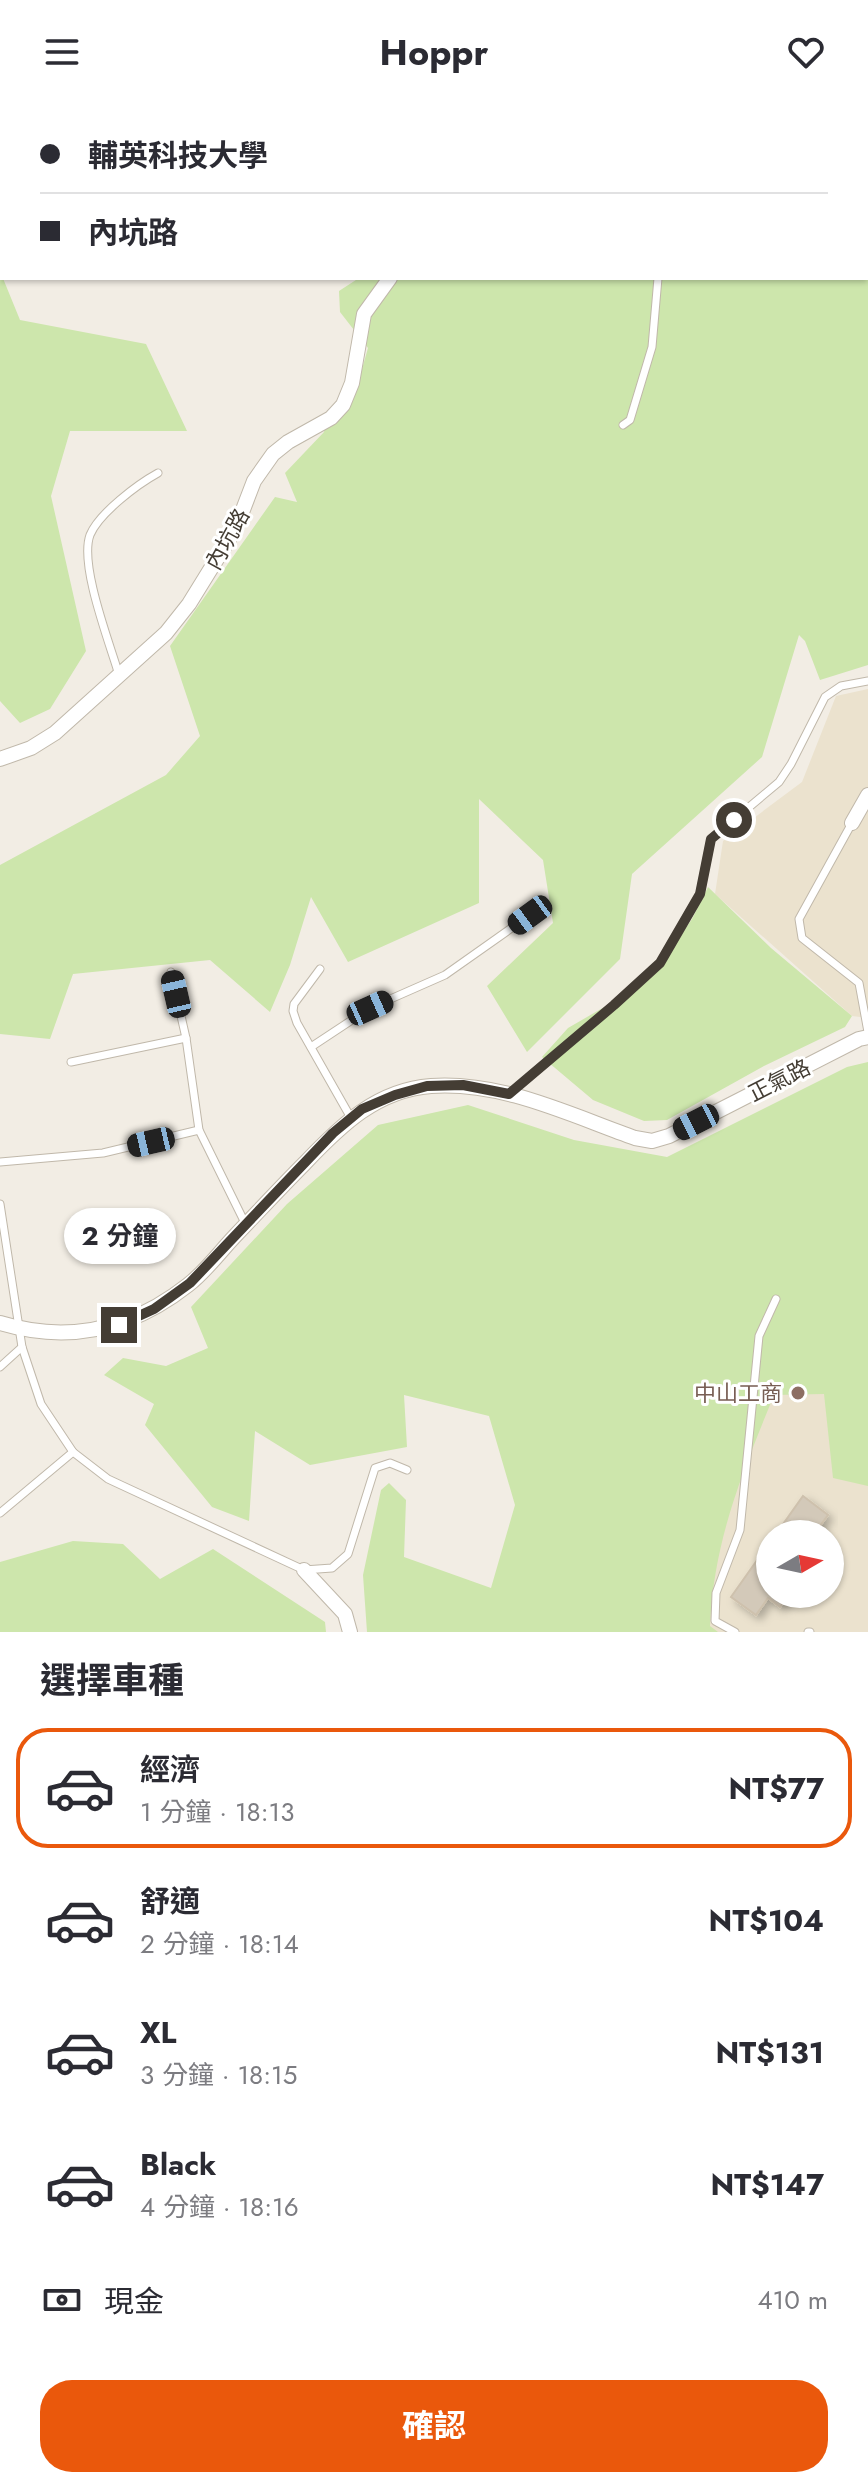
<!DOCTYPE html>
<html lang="zh-TW">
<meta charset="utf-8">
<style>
body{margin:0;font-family:Jost,"Noto Sans TC",sans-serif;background:#f7f7f7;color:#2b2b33;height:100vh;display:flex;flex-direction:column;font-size:30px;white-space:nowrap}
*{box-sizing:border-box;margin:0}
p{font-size:26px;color:#7c7c81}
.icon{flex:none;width:44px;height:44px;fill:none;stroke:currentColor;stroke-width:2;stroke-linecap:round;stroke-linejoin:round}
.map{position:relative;height:1528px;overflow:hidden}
.panel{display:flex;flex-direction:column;background:#fff;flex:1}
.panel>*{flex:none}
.guide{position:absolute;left:0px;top:0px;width:868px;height:176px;box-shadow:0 2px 6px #0004;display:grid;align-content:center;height:176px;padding:0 40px;background:#fff}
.needle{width:52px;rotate:81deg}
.tools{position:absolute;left:756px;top:1416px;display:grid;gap:16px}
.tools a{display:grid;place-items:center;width:88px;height:88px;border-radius:50%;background:#fff;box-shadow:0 2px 6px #0004;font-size:40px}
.end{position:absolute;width:36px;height:36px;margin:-18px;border:10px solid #443d34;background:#fff;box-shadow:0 0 0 4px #fff}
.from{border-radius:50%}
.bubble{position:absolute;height:56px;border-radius:28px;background:#fff;box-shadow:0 2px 6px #0004;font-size:26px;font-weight:700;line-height:56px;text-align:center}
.car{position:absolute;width:24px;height:48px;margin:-24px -12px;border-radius:10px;box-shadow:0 0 6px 2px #0007;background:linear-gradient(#222 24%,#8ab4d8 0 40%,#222 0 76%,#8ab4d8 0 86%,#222 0)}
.guide b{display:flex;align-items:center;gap:28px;height:76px;font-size:30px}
.guide b+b{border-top:2px solid #e1e1e2}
.guide i{width:20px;height:20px;background:#2b2b33}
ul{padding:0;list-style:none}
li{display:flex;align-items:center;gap:24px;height:120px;margin:0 16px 12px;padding:0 24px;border:4px solid transparent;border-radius:32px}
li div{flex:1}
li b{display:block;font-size:30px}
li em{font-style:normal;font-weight:700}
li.active{border-color:#ea580c}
li>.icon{width:72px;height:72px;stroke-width:1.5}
h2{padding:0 40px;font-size:36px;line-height:96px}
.pay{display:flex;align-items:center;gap:20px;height:88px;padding:0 40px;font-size:30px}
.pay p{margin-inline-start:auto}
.action{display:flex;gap:16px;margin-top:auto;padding:16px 40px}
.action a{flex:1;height:92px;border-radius:32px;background:#ea580c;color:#fff;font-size:32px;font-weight:700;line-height:92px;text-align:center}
header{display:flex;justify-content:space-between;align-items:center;height:104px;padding:0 40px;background:#fff;font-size:36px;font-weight:700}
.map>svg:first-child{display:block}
</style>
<header><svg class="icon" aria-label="menu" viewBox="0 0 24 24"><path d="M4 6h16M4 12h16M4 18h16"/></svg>Hoppr<svg class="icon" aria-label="heart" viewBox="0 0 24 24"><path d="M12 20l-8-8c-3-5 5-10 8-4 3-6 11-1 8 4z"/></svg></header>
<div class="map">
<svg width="868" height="1528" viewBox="0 0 868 1528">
<defs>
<filter id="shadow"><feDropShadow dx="4.5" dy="4.5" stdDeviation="4" flood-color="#0004"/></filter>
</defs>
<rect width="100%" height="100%" fill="#f2ede4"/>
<g fill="#ebe2ce" fill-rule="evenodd">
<polygon points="868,585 868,914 852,912 715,790 723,737 802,678 836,592"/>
<path d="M868 1033V1528H698L702 1445ZM770 1430H830V1490H770Z"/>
</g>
<g fill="#cde6ac">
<polygon points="0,0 868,0 868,561 820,576 805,537 799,531 762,653 632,770 620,855 527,948 487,882 553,819 543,756 479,695 479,799 348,858 311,793 290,861 270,908 210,856 73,870 50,935 0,930 0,761 166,671 200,632 170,542 275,393 297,398 285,369 324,328 327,310 360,272 368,244 340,208 339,187 359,174 866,174 866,2 2,2 2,51 0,49"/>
<polygon points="0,167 20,216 146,240 187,327 70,327 51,392 86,547 50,605 20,619 0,597"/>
<polygon points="708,783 771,844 852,912 845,923 764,962 667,1016 644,1017 593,996 542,953 568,924 613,898 665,854 692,815"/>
<path d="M868 958V1382L833 1374 824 1290 774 1291C742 1370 714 1435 710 1522L718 1528H367L363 1471 381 1386 389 1379 406 1396 404 1453 491 1484 515 1401 489 1312 404 1291 407 1343 310 1361 255 1327 249 1417 212 1403 145 1321 154 1300 104 1271 123 1254 166 1262 208 1244 191 1203 287 1100 378 1021 468 1001 574 1036 667 1053 847 963Z"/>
<polygon points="73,1437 123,1440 160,1475 213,1445 325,1518 326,1528 0,1528 0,1458"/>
</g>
<g fill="#d3c9b9" stroke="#cec1ad" stroke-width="2" filter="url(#shadow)">
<polygon points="803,1392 828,1411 814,1430 776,1430"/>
<polygon points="770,1438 770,1490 790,1490 780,1503 768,1494 756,1511 731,1493"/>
</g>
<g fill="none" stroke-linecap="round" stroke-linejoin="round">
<defs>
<g id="service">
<polyline points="866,101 868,98"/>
<polyline points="623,321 630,316 652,243 658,174"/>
<path d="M119 571C110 540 79 461 90 431 99 409 138 380 158 369"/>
<polyline points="852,719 799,815 802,834 859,879 868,928"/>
<polyline points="320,865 294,900 293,907 297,919 351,1014"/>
<polyline points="171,868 186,934 199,1026 246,1121"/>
<polyline points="311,943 370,904 445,871 530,811"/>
<polyline points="71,958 186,934"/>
<polyline points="509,990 614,901 660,859 700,790 711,735 779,678 791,660 825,593 841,582 868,577"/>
<polyline points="0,1058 103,1049 199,1026"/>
<polyline points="0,1100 22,1243 41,1300 73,1348 108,1375 304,1466 332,1464 348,1450 375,1364 390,1359 407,1366"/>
<polyline points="0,1263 22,1243"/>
<polyline points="0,1409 73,1348"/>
<polyline points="735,1528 715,1517 716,1489 740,1426 759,1232 776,1195"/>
<polyline points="808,1528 810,1528"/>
</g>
<g id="minor">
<polyline points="456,2 456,0"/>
<polyline points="0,655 31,644 55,629 166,529 189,500 236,424 254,377 273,350 288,338 331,314 343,301 352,279 364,210 390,174"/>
<polyline points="852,719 868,691"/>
<path d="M0 1219C69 1240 132 1225 188 1181 205 1168 219 1149 234 1133 258 1108 281 1083 305 1059 341 1021 377 986 431 982 502 977 570 1011 635 1034L652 1037 669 1032 859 935 868 933"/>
<polyline points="304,1466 345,1510 350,1528"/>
</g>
</defs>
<use href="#service" stroke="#c0b8aa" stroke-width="9"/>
<use href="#minor" stroke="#c0b8aa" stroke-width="16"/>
<use href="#service" stroke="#fff" stroke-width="7"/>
<use href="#minor" stroke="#fff" stroke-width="14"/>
</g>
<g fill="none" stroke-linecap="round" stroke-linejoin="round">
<polyline stroke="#443d34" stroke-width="10" points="119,1221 154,1205 190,1179 333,1029 362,1005 395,991 427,982 463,981 509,990 614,901 660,859 700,790 711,735 734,716"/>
</g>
<circle fill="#8d6e63" stroke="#fff" stroke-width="3" cx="798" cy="1289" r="8"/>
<g text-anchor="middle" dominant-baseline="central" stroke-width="6" stroke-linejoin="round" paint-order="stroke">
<g font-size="22" fill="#443d34" stroke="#fff">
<text transform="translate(227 435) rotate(-61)">內坑路</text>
<text transform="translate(779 976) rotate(-27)">正氣路</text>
</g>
<g font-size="22" fill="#785e54" stroke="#fff" text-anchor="end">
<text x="782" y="1289">中山工商</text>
</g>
</g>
</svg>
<div class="tools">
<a><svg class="needle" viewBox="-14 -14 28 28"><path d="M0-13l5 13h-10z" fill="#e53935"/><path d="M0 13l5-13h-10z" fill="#7c7c81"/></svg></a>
</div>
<i class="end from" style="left:734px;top:716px"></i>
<i class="end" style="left:119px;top:1221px"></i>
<div class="bubble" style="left:64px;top:1104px;width:112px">2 分鐘</div>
<i class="car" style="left:530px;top:811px;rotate:234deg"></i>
<i class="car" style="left:176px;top:890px;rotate:347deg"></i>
<i class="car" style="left:370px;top:904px;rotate:66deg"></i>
<i class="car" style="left:696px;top:1018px;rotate:243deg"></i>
<i class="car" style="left:151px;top:1038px;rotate:257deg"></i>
<div class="guide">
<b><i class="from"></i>輔英科技大學</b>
<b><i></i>內坑路</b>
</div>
</div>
<section class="panel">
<h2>選擇車種</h2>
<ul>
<li class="active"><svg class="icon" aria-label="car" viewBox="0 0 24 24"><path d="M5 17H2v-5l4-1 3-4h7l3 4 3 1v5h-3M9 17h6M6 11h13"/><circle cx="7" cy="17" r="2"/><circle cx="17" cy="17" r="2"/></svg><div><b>經濟</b><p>1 分鐘 · 18:13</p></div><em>NT$77</em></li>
<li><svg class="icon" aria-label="car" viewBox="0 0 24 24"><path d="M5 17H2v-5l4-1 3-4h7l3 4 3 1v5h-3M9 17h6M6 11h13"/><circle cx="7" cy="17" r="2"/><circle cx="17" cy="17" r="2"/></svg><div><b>舒適</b><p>2 分鐘 · 18:14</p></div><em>NT$104</em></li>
<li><svg class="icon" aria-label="car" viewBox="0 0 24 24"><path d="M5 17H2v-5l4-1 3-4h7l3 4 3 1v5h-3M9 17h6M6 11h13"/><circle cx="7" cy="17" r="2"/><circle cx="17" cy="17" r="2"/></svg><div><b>XL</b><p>3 分鐘 · 18:15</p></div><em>NT$131</em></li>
<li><svg class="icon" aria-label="car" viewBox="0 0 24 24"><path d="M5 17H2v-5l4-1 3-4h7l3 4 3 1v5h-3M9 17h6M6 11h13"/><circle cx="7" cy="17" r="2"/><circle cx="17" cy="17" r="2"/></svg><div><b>Black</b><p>4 分鐘 · 18:16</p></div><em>NT$147</em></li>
</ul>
<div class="pay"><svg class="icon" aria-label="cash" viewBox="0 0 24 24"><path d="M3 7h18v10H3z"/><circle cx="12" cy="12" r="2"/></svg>現金<p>410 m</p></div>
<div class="action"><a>確認</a></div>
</section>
